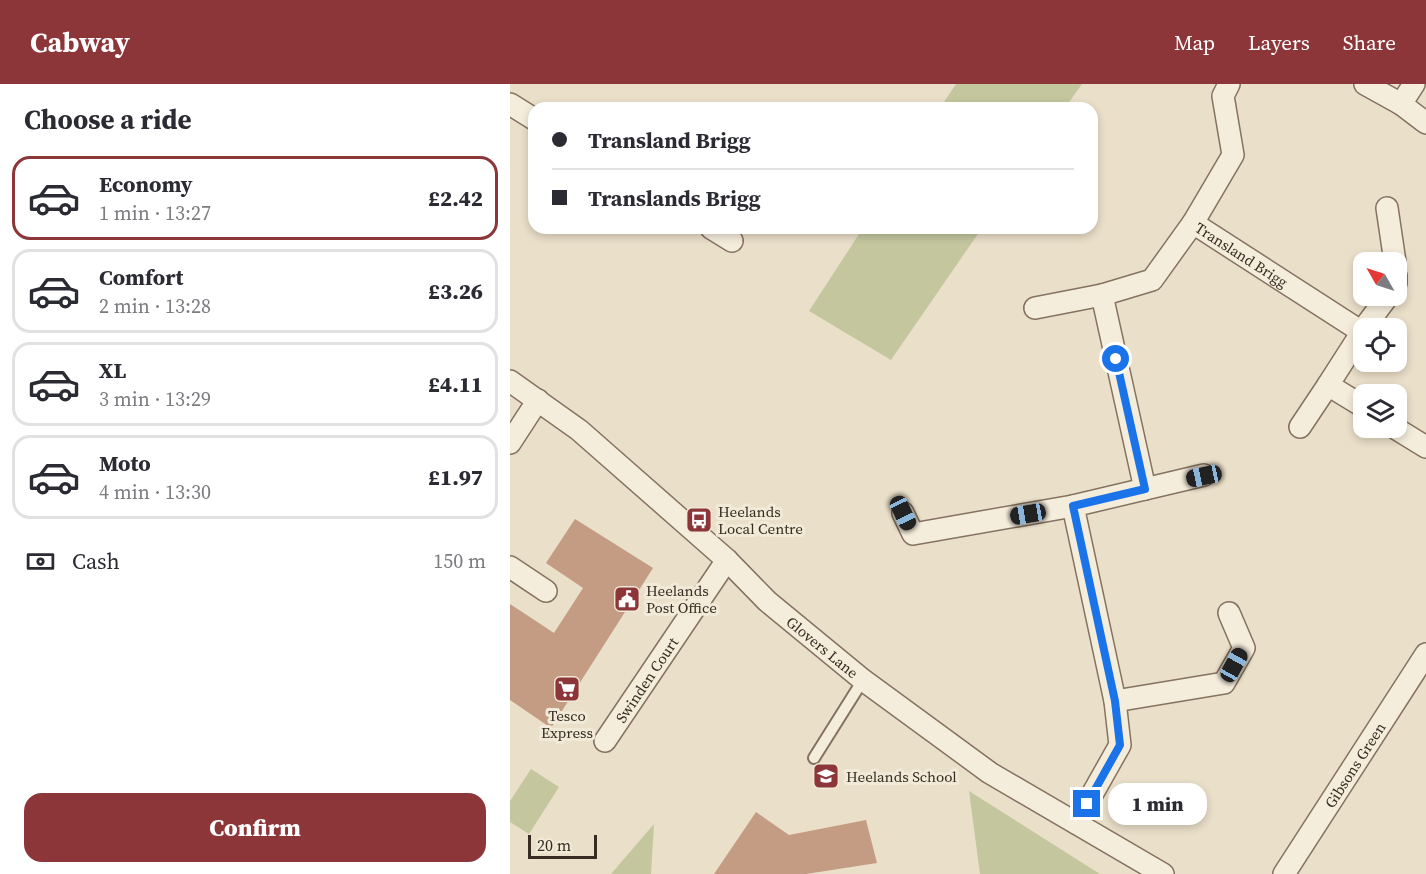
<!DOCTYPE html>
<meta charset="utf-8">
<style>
body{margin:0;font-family:"Source Serif 4",serif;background:#f7f7f7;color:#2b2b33;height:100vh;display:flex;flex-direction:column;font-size:22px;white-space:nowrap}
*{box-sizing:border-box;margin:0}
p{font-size:20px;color:#7c7c81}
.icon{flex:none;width:33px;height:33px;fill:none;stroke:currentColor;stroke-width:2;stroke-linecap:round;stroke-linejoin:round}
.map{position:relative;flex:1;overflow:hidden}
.panel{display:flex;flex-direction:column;background:#fff;width:510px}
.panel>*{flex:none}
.banner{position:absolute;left:18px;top:18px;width:570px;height:132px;border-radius:18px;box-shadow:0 3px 9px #0003;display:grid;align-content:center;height:132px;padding:0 24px;background:#fff}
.needle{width:39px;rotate:309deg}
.tools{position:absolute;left:843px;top:168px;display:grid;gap:12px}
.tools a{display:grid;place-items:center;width:54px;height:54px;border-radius:12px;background:#fff;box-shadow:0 3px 9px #0003;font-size:30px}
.scale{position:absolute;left:18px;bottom:15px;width:69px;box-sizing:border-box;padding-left:6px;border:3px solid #372b22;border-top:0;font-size:16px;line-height:21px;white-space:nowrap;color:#372b22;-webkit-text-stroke:4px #f2ead8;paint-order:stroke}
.end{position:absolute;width:27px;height:27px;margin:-14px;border:8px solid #1a73e8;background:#fff;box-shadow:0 0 0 3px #fff}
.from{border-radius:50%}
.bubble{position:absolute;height:42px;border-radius:18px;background:#fff;box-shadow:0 3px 9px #0003;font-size:20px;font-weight:800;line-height:42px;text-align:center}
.car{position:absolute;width:18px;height:36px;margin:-18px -9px;border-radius:8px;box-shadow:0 0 4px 2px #0007;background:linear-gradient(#222 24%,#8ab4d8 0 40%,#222 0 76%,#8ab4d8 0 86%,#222 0)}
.banner b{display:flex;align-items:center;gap:21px;height:57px;font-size:22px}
.banner b+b{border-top:2px solid #e1e1e2}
.banner i{width:15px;height:15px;background:#2b2b33}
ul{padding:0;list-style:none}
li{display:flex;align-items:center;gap:18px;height:84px;margin:0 12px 9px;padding:0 12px;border:3px solid #e1e1e2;border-radius:18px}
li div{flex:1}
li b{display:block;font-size:22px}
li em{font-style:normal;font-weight:800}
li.active{border-color:#8d3639}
li>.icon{width:54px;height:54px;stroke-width:1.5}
h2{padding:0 24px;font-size:27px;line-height:72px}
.pay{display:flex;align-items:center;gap:15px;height:66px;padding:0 24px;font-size:22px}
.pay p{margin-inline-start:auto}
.action{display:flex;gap:12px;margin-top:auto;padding:12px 24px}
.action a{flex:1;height:69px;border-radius:18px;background:#8d3639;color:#fff;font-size:24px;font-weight:800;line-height:69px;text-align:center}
header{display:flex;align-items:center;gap:36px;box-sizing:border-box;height:84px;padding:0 30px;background:#8d3639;color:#fff}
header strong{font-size:28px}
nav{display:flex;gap:33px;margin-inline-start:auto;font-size:21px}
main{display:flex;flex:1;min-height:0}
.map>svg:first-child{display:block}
</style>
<header>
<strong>Cabway</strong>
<nav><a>Map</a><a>Layers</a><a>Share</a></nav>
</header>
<main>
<section class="panel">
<h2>Choose a ride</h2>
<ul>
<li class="active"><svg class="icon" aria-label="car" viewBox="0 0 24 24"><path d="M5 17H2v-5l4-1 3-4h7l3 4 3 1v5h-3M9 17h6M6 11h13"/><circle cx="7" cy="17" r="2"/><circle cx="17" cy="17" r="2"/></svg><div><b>Economy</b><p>1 min · 13:27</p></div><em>£2.42</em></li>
<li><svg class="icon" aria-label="car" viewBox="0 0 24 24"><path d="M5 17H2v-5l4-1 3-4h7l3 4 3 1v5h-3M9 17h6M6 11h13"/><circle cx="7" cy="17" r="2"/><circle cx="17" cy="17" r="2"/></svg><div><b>Comfort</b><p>2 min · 13:28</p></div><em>£3.26</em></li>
<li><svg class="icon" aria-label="car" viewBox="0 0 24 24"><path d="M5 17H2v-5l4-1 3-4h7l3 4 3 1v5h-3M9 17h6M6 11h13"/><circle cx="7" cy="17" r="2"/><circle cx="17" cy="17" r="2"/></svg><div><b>XL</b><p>3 min · 13:29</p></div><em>£4.11</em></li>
<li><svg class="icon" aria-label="car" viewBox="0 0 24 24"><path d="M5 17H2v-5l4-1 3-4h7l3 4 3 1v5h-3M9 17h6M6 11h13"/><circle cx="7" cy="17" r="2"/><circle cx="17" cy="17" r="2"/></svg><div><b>Moto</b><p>4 min · 13:30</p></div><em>£1.97</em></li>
</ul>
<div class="pay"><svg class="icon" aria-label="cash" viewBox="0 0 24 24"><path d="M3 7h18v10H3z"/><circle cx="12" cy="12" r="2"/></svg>Cash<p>150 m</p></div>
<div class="action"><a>Confirm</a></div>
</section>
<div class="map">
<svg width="916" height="790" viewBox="0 0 916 790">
<rect width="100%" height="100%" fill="#eadfc9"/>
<g fill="#c4c79e">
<polygon points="446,0 572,0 555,24 430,24"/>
<polygon points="353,144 472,144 381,276 299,227"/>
<polygon points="21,685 49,703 19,750 0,738 0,717"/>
<polygon points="459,707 590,790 470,790"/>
<polygon points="144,740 141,790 101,790"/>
</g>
<g fill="#c49c83">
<polygon points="65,435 143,484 41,644 0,616 0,520 44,549 73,504 36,479"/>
<polygon points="246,728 279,751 356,736 367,779 296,790 204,790"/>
</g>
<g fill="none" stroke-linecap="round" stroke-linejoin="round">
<defs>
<polyline id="service" points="304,674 353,596"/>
<g id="minor">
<polyline points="855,0 891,20"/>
<polyline points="904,0 891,20 916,39"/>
<polyline points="0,20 24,35"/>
<polyline points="877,124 885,178"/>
<path id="s1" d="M683 139 852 248 854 246"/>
<polyline points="201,144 222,157"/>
<polyline points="886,192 886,199"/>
<polyline points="592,211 642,196 683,139 723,71 713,12 719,0"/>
<polyline points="525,224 592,211 635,405"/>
<polyline points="854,244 878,212"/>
<polyline points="852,248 818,301 854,323"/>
<path id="s2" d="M0 297 69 346 217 476 257 517 353 596 480 689 653 790"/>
<polyline points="790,343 818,301"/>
<polyline points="885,344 916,363"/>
<polyline points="0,359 28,316"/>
<polyline points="393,429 403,450 563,422"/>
<polyline points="0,483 36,507"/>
<polyline points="605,617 714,599 734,564 719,529"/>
<path id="s3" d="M95 657 217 476"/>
<polyline points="566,739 610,661 605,617 563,422 694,391"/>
<path id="s4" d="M774 790 916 570"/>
</g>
</defs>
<use href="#service" stroke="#857260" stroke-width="14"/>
<use href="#minor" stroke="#857260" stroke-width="24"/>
<use href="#service" stroke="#f5eddc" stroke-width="10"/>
<use href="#minor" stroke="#f5eddc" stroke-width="21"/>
</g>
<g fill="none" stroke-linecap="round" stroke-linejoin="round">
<polyline stroke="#1a73e8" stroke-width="8" points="577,720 610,661 605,617 563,422 635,405 606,275"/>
</g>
<defs>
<symbol id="bus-square" viewBox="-11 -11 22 22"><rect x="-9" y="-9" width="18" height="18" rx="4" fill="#8d3639" stroke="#f2ead8"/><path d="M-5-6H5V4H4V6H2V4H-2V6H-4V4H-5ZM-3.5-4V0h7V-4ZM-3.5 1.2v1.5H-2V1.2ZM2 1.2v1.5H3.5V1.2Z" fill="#fff"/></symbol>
<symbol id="civic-square" viewBox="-11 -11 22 22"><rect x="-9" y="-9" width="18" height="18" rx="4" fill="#8d3639" stroke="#f2ead8"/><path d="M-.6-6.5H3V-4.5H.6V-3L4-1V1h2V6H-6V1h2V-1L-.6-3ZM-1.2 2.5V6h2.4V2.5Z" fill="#fff"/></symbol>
<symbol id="supermarket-square" viewBox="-11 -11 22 22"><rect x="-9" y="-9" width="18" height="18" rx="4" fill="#8d3639" stroke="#f2ead8"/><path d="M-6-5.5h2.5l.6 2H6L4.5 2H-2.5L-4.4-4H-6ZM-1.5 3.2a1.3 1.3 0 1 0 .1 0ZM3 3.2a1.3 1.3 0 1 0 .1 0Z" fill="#fff"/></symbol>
<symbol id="school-square" viewBox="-11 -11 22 22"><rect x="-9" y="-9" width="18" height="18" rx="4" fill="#8d3639" stroke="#f2ead8"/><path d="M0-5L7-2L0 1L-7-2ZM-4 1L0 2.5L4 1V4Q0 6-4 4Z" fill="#fff"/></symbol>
</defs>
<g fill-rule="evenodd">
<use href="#bus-square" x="174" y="421" width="30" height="30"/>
<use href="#civic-square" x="102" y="500" width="30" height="30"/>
<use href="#supermarket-square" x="42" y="590" width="30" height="30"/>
<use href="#school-square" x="301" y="677" width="30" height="30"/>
</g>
<g text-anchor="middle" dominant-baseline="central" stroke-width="6" stroke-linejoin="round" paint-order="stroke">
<g font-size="15" fill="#372b22" stroke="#f2ead8">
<text stroke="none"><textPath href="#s1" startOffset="58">Transland Brigg</textPath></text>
<text stroke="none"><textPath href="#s2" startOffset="411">Glovers Lane</textPath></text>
<text stroke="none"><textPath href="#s3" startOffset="74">Swinden Court</textPath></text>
<text stroke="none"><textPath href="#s4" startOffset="130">Gibsons Green</textPath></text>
</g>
<g font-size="15" fill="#372b22" stroke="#f2ead8" text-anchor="start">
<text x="208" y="427">Heelands<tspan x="208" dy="17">Local Centre</tspan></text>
<text x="136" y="506">Heelands<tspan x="136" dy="17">Post Office</tspan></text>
<text x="57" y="631" text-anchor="middle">Tesco<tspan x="57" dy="17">Express</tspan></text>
<text x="336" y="692">Heelands School</text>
</g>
</g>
</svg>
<div class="tools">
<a><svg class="needle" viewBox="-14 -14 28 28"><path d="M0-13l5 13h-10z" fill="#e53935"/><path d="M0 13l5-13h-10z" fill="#7c7c81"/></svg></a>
<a><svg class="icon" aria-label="locate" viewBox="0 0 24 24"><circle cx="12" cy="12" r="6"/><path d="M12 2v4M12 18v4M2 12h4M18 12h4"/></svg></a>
<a><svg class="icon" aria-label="layers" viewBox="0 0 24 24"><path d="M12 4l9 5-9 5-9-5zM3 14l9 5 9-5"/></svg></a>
</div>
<div class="scale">20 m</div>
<i class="end from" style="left:606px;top:275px"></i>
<i class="end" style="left:577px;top:720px"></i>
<div class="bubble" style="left:598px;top:699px;width:99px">1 min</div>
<i class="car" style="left:694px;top:392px;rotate:258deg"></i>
<i class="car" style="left:393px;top:429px;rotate:155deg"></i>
<i class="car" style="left:518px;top:430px;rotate:260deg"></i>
<i class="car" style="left:724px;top:581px;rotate:29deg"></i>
<div class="banner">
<b><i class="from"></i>Transland Brigg</b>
<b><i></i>Translands Brigg</b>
</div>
</div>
</main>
